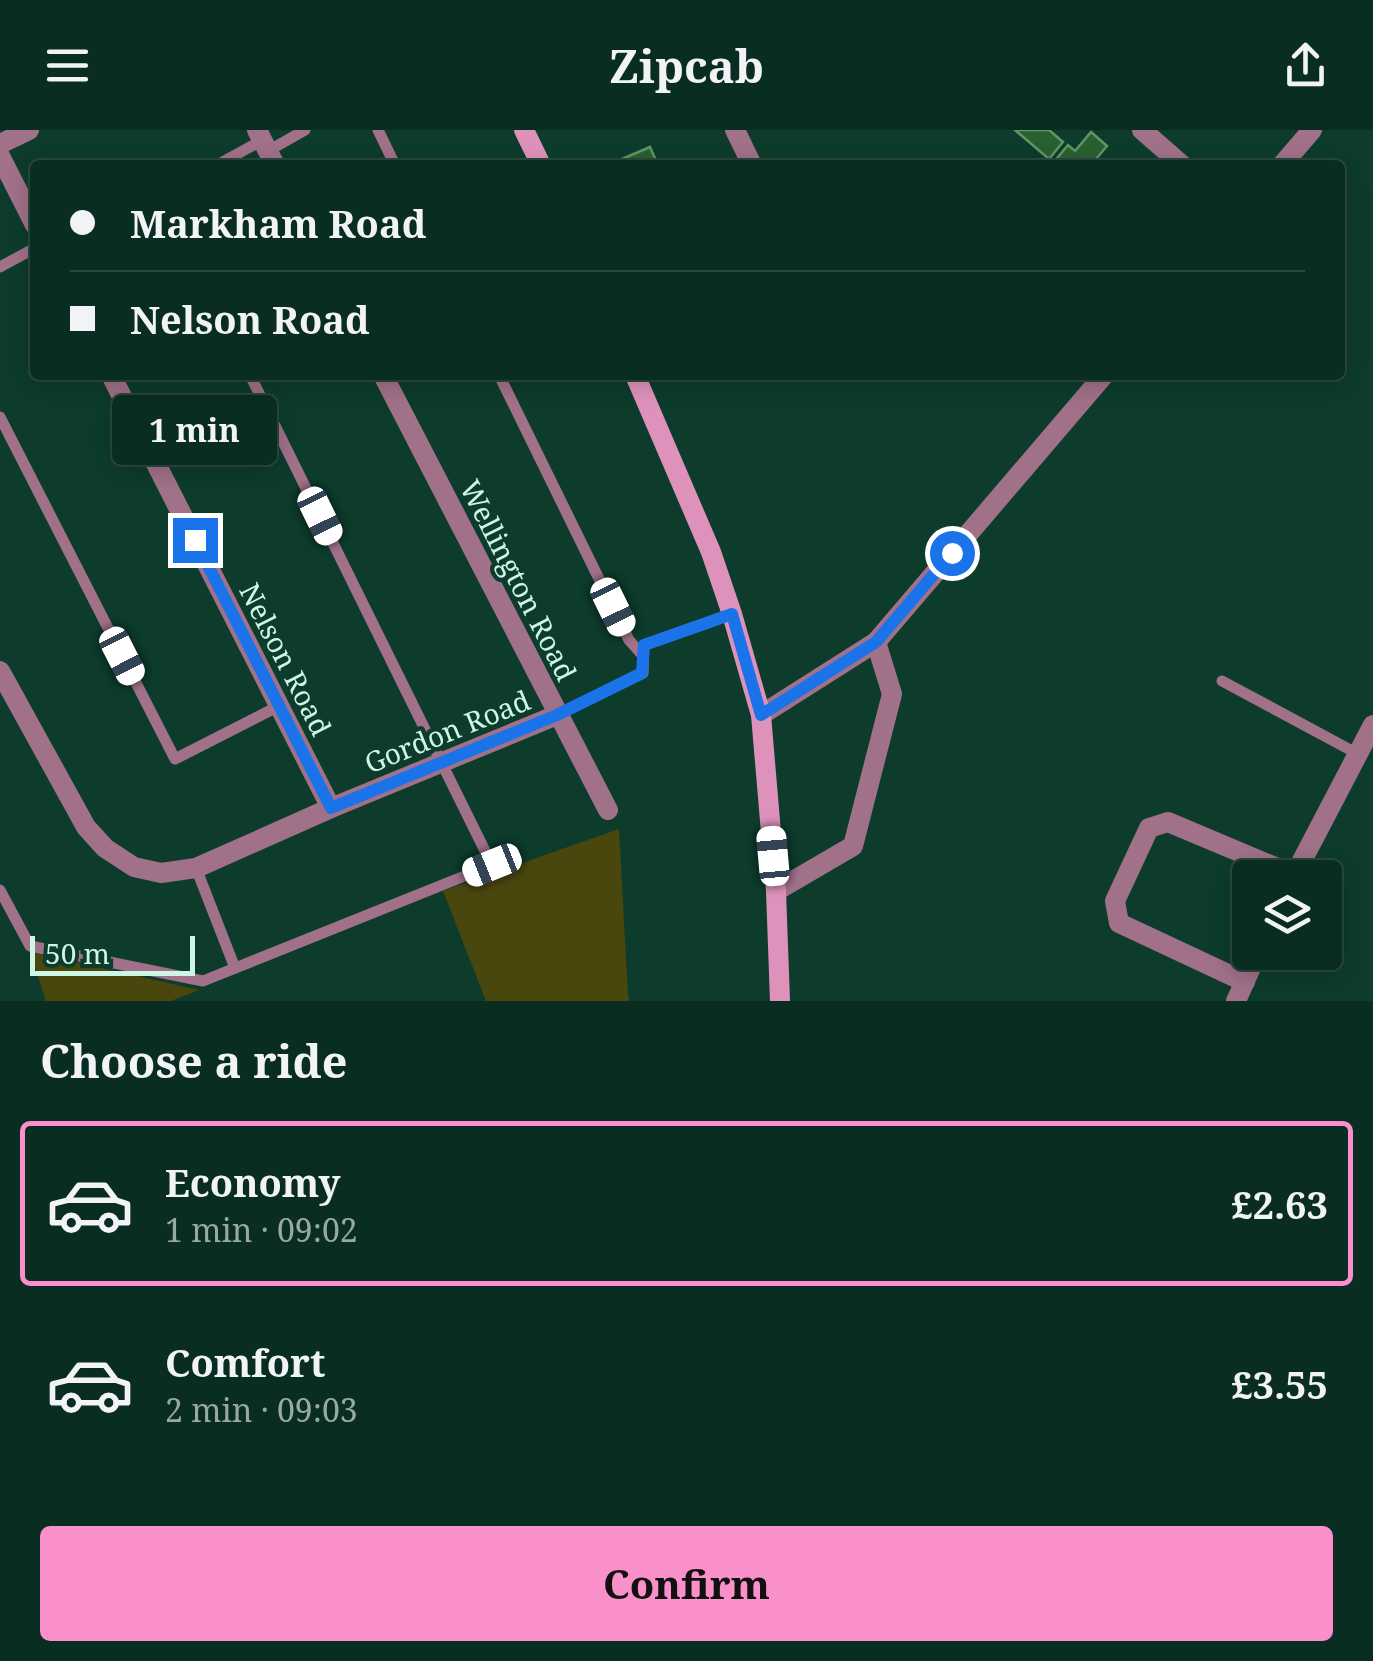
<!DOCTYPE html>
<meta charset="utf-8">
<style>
body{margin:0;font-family:"Noto Serif",serif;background:#13352a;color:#f1f3f6;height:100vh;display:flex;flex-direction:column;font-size:38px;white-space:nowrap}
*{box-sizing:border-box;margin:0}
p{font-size:32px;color:#99a8a5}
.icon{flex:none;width:55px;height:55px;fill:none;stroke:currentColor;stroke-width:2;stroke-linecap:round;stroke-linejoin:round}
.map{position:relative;height:871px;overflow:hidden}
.drawer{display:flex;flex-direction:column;background:#0a2d21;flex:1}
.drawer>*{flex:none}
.guide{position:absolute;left:30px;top:30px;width:1315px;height:220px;border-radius:10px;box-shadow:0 5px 25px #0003,0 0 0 2px #2a493f;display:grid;align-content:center;height:220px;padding:0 40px;background:#0a2d21}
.fabs{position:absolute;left:1232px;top:730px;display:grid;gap:20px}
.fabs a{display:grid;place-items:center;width:110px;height:110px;border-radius:10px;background:#0a2d21;box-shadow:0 5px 25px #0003,0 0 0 2px #2a493f;font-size:50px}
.scale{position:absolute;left:30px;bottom:25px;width:165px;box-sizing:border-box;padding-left:10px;border:5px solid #cef6e4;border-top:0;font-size:28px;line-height:35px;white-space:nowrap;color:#cef6e4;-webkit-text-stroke:8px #0d3c2c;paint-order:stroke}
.end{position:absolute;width:45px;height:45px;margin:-22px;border:12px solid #1a73e8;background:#fff;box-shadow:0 0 0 5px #fff}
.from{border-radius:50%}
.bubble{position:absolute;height:70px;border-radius:10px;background:#0a2d21;box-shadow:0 5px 25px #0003,0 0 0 2px #2a493f;font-size:32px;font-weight:700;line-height:70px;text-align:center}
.car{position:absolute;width:30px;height:60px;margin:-30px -15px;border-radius:12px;box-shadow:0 0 8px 2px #0007;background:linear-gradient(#fff 24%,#345 0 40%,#fff 0 76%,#345 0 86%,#fff 0)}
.guide b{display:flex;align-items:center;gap:35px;height:95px;font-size:38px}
.guide b+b{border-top:2px solid #2a493f}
.guide i{width:25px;height:25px;background:#f1f3f6}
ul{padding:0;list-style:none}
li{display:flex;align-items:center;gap:30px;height:165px;margin:0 20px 15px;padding:0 20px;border:5px solid transparent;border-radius:10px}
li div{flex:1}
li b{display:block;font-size:38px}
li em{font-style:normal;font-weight:700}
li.active{border-color:#f990ca}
li>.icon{width:90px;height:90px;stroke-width:1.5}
h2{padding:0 40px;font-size:45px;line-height:120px}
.cta{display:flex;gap:20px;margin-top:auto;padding:20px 40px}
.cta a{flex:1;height:115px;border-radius:10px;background:#f990ca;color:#111;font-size:40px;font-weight:700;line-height:115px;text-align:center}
header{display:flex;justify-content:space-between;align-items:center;height:130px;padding:0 40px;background:#0a2d21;font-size:45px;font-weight:700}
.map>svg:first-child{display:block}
</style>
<header><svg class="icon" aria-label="menu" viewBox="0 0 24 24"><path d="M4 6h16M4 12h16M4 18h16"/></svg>Zipcab<svg class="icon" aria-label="share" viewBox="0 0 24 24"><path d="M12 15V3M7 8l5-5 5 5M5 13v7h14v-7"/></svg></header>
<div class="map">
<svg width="1373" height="871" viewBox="0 0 1373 871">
<rect width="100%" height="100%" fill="#0d3c2c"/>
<g fill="#4a470e">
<polygon points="619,699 628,866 630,871 486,871 443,761"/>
<polygon points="30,822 199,860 171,871 46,871"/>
</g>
<g fill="#296030" stroke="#5f9663" stroke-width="2.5">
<polygon points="1015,0 1049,0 1063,12 1049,29"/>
<polygon points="1091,2 1107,16 1091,35 1057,35 1054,32 1068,15 1075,21"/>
<polygon points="650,17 658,35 608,35"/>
</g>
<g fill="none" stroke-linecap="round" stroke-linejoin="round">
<g stroke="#a1718a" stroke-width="11">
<polyline points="378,0 395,35"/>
<polyline points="268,21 305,0"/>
<polyline points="217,35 263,10"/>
<polyline points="0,137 35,118"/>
<polyline points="499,245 629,510 643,526"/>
<polyline points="0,287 175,629 279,576"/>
<polyline points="1222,551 1358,624"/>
<polyline points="557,585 643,543 644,515 732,484"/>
<polyline points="196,738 235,838"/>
<polyline points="0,760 30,816 203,851 492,735 250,245"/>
</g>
<g stroke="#a1718a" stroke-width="20">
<polyline points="257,0 275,35"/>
<polyline points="735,0 752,35"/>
<polyline points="1142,0 1182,35"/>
<polyline points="0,14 29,0"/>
<polyline points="0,26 35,95"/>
<polyline points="1282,35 1312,0"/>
<polyline points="111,245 331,678"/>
<polyline points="383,245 608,680"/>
<polyline points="0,541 86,697 105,718 134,737 161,743 196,738 331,678 557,585"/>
<polyline points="761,585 876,512 1104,245"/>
<polyline points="776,761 853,716 892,564 876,512"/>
<polyline points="1245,852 1119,793 1115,771 1149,698 1168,692 1294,745"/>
</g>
<g stroke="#a1718a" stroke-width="20">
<polyline points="1293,748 1373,595"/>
<polyline points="1236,871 1258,822"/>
</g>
<g stroke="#de92bb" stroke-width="20">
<polyline points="524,0 541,35"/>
<polyline points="635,245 711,422 732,484 761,585 776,761 780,871"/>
</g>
</g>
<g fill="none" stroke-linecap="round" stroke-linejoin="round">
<polyline stroke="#1a73e8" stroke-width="12" points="195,410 331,678 557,585 642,543 644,515 732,484 761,585 876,512 952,423"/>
</g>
<g text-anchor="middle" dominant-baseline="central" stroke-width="9" stroke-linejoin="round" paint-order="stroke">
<g font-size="28" fill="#cef6e4" stroke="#0d3c2c">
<text transform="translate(519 450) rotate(63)">Wellington Road</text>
<text transform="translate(286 529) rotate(63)">Nelson Road</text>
<text transform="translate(447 601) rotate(-22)">Gordon Road</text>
</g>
</g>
</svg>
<div class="fabs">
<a><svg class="icon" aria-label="layers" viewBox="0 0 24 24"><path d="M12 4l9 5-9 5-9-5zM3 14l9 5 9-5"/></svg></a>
</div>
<div class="scale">50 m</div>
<i class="end from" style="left:952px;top:423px"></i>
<i class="end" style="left:195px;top:410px"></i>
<div class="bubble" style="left:112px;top:265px;width:165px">1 min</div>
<i class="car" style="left:320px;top:386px;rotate:154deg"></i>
<i class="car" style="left:613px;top:477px;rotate:154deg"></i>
<i class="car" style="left:122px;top:526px;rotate:153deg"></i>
<i class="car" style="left:773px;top:726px;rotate:355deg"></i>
<i class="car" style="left:492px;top:735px;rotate:248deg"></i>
<div class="guide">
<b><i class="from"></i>Markham Road</b>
<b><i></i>Nelson Road</b>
</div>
</div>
<section class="drawer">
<h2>Choose a ride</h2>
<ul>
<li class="active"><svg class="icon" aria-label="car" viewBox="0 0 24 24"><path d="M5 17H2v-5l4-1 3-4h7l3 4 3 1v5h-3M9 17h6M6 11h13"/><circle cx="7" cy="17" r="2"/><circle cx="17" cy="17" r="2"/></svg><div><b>Economy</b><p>1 min · 09:02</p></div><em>£2.63</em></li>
<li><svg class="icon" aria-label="car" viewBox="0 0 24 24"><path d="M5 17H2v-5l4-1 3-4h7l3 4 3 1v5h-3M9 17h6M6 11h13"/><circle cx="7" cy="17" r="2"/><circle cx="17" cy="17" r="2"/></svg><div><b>Comfort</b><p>2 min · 09:03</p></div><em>£3.55</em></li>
</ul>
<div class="cta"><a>Confirm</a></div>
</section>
